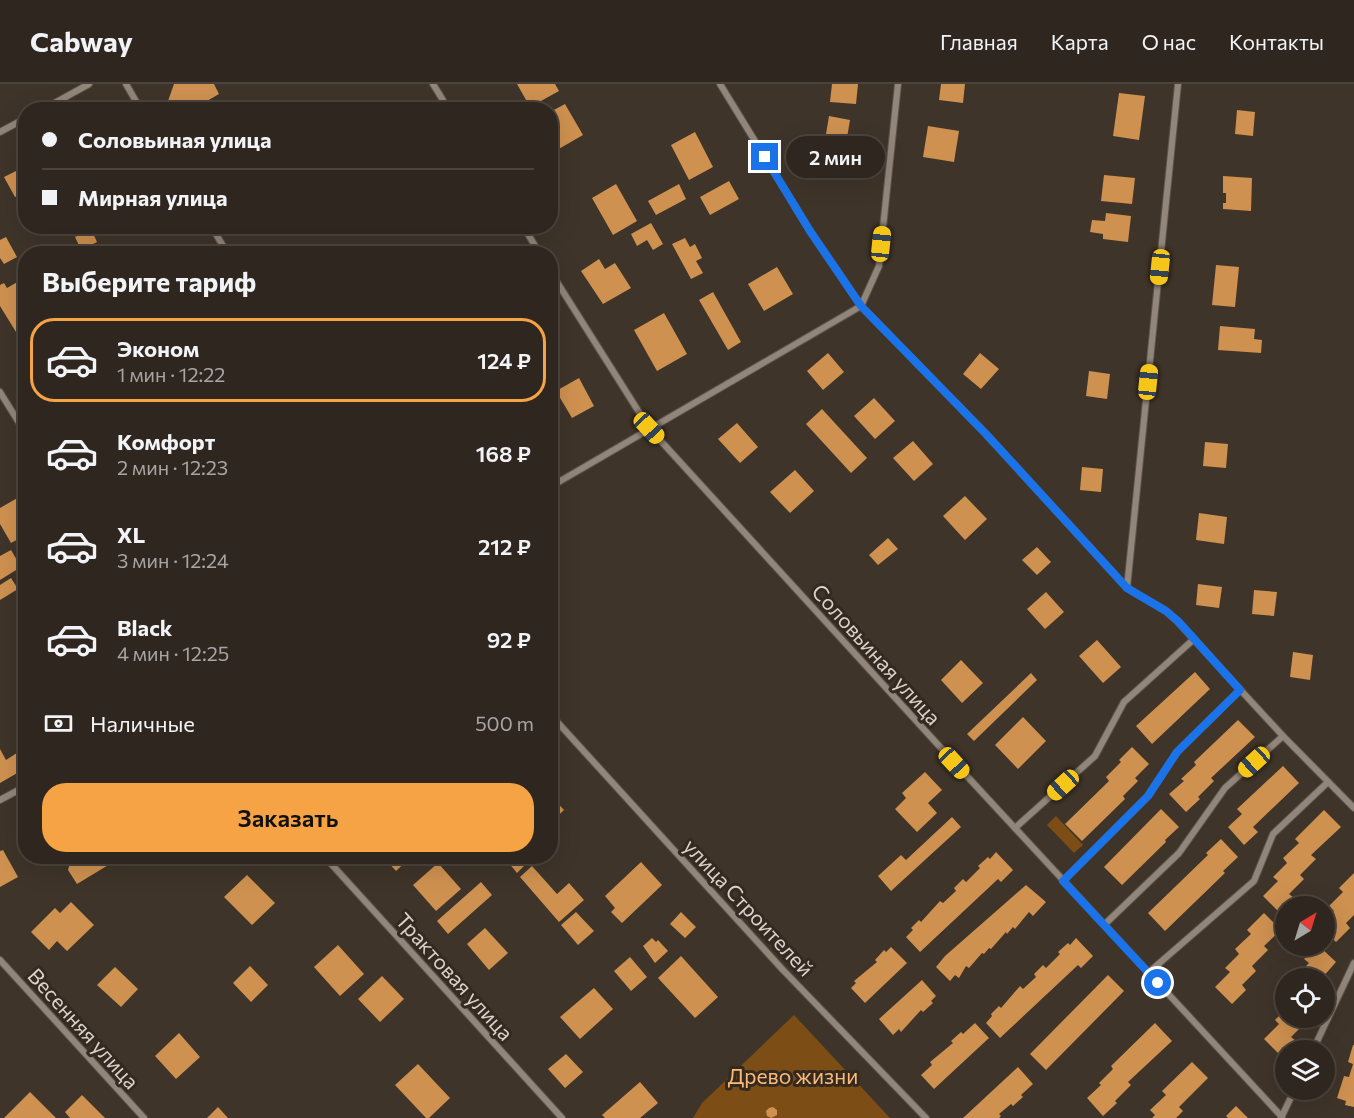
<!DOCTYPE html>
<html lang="ru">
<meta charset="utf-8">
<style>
body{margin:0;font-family:Commissioner,sans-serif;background:#3b332c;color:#f1f3f6;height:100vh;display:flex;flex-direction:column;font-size:22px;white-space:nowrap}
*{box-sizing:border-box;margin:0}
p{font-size:20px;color:#a7a5a4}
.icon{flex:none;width:33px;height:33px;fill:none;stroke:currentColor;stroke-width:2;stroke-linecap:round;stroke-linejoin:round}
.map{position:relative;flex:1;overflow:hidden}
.side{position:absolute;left:18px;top:162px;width:540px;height:618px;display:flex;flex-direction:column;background:#2f271f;border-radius:24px;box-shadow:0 6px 24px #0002,0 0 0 2px #4a443d}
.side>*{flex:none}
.banner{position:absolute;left:18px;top:18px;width:540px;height:132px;border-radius:24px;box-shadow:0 6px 24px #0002,0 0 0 2px #4a443d;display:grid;align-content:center;height:132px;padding:0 24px;background:#2f271f}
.needle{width:39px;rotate:38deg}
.controls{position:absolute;left:1275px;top:812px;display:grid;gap:12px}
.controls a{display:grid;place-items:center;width:60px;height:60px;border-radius:50%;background:#2f271f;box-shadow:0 6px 24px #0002,0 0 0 2px #4a443d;font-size:30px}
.end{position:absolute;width:27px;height:27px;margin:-14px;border:8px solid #1a73e8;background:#fff;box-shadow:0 0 0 3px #fff}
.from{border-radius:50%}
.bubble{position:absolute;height:42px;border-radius:21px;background:#2f271f;box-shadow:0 6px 24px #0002,0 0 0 2px #4a443d;font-size:20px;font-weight:600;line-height:42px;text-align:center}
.car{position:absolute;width:18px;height:36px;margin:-18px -9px;border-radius:8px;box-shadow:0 0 4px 2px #0007;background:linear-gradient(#f5c518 24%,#345 0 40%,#f5c518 0 76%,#345 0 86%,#f5c518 0)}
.banner b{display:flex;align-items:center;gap:21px;height:57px;font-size:22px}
.banner b+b{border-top:2px solid #4a443d}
.banner i{width:15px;height:15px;background:#f1f3f6}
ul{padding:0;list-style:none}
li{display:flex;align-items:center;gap:18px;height:84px;margin:0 12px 9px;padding:0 12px;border:3px solid transparent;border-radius:24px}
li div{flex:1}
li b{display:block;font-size:22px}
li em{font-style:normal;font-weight:600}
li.on{border-color:#f5a345}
li>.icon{width:54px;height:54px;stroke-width:1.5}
h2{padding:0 24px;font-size:27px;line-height:72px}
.pay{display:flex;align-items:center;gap:15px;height:66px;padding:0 24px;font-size:22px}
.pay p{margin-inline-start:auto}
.action{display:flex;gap:12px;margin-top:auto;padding:12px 24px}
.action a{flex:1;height:69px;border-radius:24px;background:#f5a345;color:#111;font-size:24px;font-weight:600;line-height:69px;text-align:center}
header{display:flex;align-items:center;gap:36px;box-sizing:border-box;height:84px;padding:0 30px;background:#2f271f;border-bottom:2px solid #4a443d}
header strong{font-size:28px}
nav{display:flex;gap:33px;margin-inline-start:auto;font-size:21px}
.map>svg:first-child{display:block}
</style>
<header>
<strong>Cabway</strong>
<nav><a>Главная</a><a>Карта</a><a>О нас</a><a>Контакты</a></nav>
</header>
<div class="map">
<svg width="1354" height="1034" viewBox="0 0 1354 1034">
<rect width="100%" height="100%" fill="#3f3429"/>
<g fill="#7c4d15">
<polygon points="1056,732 1083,761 1074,769 1047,741"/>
<polygon points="794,931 890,1034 693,1034 702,1019"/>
</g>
<g fill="#ce9150">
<polygon points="174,0 214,0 219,10 207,17 210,26 172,26 168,17"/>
<polygon points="517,0 555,0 559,7 530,23"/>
<polygon points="832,0 858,0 856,20 830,18"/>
<polygon points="941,0 965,0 963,19 939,16"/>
<polygon points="1119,9 1145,12 1139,56 1113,52"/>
<polygon points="565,20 583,51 550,70 550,28"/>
<polygon points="1237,26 1255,28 1253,52 1235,50"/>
<polygon points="829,32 850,36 847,54 826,50"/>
<polygon points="928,42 959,47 954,78 923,73"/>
<polygon points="695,48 713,83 689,96 671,61"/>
<polygon points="26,82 26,108 15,113 4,93"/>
<polygon points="1104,91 1135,94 1132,120 1101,117"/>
<polygon points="1223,92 1252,94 1251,127 1223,125 1223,119 1226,119 1226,109 1223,109"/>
<polygon points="729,97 739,115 710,131 700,113"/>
<polygon points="616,100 637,137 613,151 592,114"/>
<polygon points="679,100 686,115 656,131 648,117"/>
<polygon points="1106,129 1131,132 1128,158 1103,155 1103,150 1090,148 1092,136 1105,137"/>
<polygon points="651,139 663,160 653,166 647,156 637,162 631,150"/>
<polygon points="91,145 97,158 93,160 97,170 83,170 75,153"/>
<polygon points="6,153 17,173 4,180 0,174 0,156"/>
<polygon points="685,154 690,163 695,160 702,174 696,177 703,189 691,195 672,160"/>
<polygon points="599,175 605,185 615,179 631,204 603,220 581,187"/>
<polygon points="1216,181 1239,183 1235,223 1212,221"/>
<polygon points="777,183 793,210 764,227 748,200"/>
<polygon points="26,193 26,242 16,248 0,222 0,201 4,199 7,204"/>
<polygon points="713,208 741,258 728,266 699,216"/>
<polygon points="664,229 687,270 657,287 634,246"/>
<polygon points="1220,242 1255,245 1254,255 1262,256 1261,269 1218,266"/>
<polygon points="828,269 844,288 823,306 807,287"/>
<polygon points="980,269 999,285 981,305 963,290"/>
<polygon points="1089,287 1110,290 1107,315 1086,312"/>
<polygon points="579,294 594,322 572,334 556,307"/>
<polygon points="874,314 895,337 875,355 854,332"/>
<polygon points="822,325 867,374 851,389 806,340"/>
<polygon points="737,339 758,363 740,379 718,355"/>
<polygon points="913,357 933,380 914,397 893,374"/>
<polygon points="1205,358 1228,360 1226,384 1203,382"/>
<polygon points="1082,383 1103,385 1101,408 1080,406"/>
<polygon points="795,386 814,407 790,429 770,408"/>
<polygon points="26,409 26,451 11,459 0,440 0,424"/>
<polygon points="965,412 987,435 965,456 943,432"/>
<polygon points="1199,429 1227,433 1224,460 1196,456"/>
<polygon points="888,454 898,465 878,481 869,471"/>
<polygon points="1037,463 1051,478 1037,491 1022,476"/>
<polygon points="11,466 21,483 0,496 0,472"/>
<polygon points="11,494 18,505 0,516 0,501"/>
<polygon points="1198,500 1222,503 1219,524 1196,521"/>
<polygon points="1254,506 1277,508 1274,532 1252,530"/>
<polygon points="1046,508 1064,528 1045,545 1027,525"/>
<polygon points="1097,556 1121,583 1103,599 1079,572"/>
<polygon points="1293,568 1313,571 1310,596 1290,593"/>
<polygon points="961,576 983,599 962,619 941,596"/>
<polygon points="1195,588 1210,605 1152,660 1136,642"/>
<polygon points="1031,589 1037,596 974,657 967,650"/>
<polygon points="1023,633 1046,657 1018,685 995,661"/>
<polygon points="1238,636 1255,653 1211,694 1214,697 1198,713 1200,715 1186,728 1169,710 1184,697 1181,695 1196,681 1194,678"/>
<polygon points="1132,663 1149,680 1135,694 1138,697 1123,712 1125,715 1082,757 1065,740 1109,697 1106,693 1121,678 1119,676"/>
<polygon points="0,665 6,676 23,665 26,669 26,684 0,699"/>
<polygon points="1283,682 1299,699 1253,743 1258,748 1244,761 1228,743 1242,730 1237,725"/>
<polygon points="925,688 942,706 928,719 937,729 917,748 895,725 906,714 902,709"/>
<polygon points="550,711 564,726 550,739"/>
<polygon points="1161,725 1179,743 1165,756 1166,758 1122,801 1104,783"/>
<polygon points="1324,726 1341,743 1311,771 1316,775 1300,791 1304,795 1289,810 1294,814 1280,829 1263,812 1278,797 1273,793 1287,779 1283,774 1299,759 1295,755"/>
<polygon points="952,733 961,743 891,807 878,792 901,771 906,776"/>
<polygon points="1221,755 1238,773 1223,787 1225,789 1165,847 1148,829 1208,771 1206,769"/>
<polygon points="3,766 18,793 0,803 0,767"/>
<polygon points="996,768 1013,786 1001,798 998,795 920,868 906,853 913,846 911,844 919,836 921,838 940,817 943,819 956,807 954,804 963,795 966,798 980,784 978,782 988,773 990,775"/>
<polygon points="76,772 101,772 110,780 77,800 68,786 71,775"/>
<polygon points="374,772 412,772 396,787 386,776 381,780"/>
<polygon points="503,772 522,772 527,779 517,789"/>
<polygon points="641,778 662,801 622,839 611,828 615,824 605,812"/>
<polygon points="438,779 461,805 436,827 413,801"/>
<polygon points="532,782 557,810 569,799 584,816 559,838 520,793"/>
<polygon points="1354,789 1354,831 1346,839 1350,844 1336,858 1324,847 1324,836 1334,827 1329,822 1343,808 1339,804"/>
<polygon points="247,791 275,819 252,841 224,813"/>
<polygon points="481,798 492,811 448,850 437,837"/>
<polygon points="1026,801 1046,818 1033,832 1029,828 1015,845 1013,843 1007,850 1006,848 991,865 989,864 984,870 982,869 969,884 966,882 959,894 955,891 950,897 936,883 945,872"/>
<polygon points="71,818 94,841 67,867 57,857 49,866 31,848 55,824 60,829"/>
<polygon points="576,828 594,847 578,861 561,841"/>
<polygon points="681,828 696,843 685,854 670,840"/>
<polygon points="1264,829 1281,846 1264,862 1268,866 1252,882 1256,887 1242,901 1246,906 1232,920 1215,903 1230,888 1225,884 1239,870 1235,865 1251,850 1247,846"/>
<polygon points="485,844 508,869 489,886 467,860"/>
<polygon points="652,854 656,858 658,856 668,867 655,879 643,862"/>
<polygon points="1076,854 1093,872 1081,884 1078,881 1000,954 986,939 992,932 991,930 999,922 1001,924 1020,902 1023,905 1036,893 1034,890 1043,881 1046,884 1060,870 1058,868 1068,859 1070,861"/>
<polygon points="338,861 364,890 340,912 314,883"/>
<polygon points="1318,861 1336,878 1322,894 1294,894 1309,879 1304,875"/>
<polygon points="891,863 907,879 865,919 851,904 856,899 854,897 877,878 875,876 884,866 886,868"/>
<polygon points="681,872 718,913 695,934 658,894"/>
<polygon points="630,873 647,893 631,907 614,887"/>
<polygon points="250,882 268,901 251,918 233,899"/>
<polygon points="115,883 138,905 121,923 97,901"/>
<polygon points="1108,891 1124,907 1046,986 1030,970"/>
<polygon points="382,892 404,915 380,938 358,915"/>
<polygon points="922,896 936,912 931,917 933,919 923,928 921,926 901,948 899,945 893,951 879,935"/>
<polygon points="594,904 613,925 580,955 560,933"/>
<polygon points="1286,925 1286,933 1300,933 1306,938 1291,953 1296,957 1281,972 1264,955 1279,940 1275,936"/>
<polygon points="975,939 989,954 934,1005 921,991 932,981 930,978 953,959 951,957 961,948 963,950"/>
<polygon points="1155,939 1172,957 1128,998 1131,1001 1115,1017 1117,1019 1103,1032 1087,1014 1101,1001 1099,999 1113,985 1111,982"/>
<polygon points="179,949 200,973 176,995 155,972"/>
<polygon points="1353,961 1354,961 1354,1023 1345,1021 1346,1017 1337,1014 1344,992 1349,993 1353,980 1348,978"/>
<polygon points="566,970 583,988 565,1004 548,985"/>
<polygon points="1192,978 1208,994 1179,1023 1183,1027 1176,1034 1152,1034 1155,1031 1150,1026 1166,1011 1162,1007"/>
<polygon points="418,980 450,1014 429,1034 426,1034 395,1001"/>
<polygon points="1018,983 1033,1000 1021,1011 1023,1013 1013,1022 1011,1020 999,1030 1001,1032 999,1034 963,1034"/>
<polygon points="640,998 658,1019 640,1034 605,1034 602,1031"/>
<polygon points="30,1008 56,1034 4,1034"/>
<polygon points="82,1011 105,1034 70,1034 65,1028"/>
<polygon points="1236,1022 1248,1034 1228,1034 1226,1032"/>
<polygon points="218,1023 228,1034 207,1034"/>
<polygon points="773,1023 777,1026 777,1031 771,1034 767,1032 766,1027 769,1024"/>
</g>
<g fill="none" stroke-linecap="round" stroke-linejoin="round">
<defs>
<g id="minor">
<polyline points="126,0 141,26"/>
<polyline points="433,0 449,26"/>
<polyline points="720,0 810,147 861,222 986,350 1127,504 1166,527 1177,537 1283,652 1354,724"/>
<polyline points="42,26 89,0"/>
<polyline points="0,48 26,34"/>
<polyline points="211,142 228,170"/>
<polyline points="523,142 540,170"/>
<polyline points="550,187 649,344 941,664 1282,1033"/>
<polyline points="0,308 26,350"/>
<polyline points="550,403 861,222 879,182 898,0"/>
<polyline points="1127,504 1178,0"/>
<polyline points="550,630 783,886 926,1034"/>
<polyline points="0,716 26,702"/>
<polyline points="1015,744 1095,672 1124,618 1194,555"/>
<polyline points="324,772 562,1034"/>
<polyline points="1063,797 1148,712 1177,668 1240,606"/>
<polyline points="1104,841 1179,769 1225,704 1283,652"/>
<polyline points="0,876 144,1034"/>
<polyline points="1148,889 1254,797 1273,750 1328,698"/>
<polyline points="1313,966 1354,879"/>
<polyline points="1281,1034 1295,1005"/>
</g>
</defs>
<use href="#minor" stroke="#5c534a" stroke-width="8"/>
<use href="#minor" stroke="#928579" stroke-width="6"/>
</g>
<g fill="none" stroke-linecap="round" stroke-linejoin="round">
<polyline stroke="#1a73e8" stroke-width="8" points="765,73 810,147 861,222 986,350 1127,504 1166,527 1178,537 1240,606 1177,668 1148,712 1063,797 1158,899"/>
</g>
<g text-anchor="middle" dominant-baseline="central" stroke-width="6" stroke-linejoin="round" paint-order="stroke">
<g font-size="21" fill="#d9d2cc" stroke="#352a20">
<text transform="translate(877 570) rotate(48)">Соловьиная улица</text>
<text transform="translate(749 823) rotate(47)">улица Строителей</text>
<text transform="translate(455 892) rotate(48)">Трактовая улица</text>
<text transform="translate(84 944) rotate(48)">Весенняя улица</text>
</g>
<g font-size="21" fill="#fcbb78" stroke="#352a20">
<text x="793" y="991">Древо жизни</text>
</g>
</g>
</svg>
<div class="controls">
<a><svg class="needle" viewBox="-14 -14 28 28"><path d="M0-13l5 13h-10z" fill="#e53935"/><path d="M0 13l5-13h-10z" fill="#a7a5a4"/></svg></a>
<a><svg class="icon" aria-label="locate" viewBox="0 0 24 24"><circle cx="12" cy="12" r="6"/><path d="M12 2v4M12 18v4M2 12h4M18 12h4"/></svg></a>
<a><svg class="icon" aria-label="layers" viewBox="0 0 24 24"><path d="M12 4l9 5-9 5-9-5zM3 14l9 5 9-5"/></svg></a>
</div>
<i class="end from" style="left:1158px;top:899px"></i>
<i class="end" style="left:765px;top:73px"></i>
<div class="bubble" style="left:786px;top:52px;width:99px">2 мин</div>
<i class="car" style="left:881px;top:160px;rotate:6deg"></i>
<i class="car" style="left:1160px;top:183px;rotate:186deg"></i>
<i class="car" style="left:1148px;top:298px;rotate:6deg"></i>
<i class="car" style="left:649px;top:344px;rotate:137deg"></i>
<i class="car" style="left:1254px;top:678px;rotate:228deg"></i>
<i class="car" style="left:954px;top:679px;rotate:137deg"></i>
<i class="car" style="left:1063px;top:701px;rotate:228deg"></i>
<div class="banner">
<b><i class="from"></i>Соловьиная улица</b>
<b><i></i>Мирная улица</b>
</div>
<section class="side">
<h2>Выберите тариф</h2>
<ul>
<li class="on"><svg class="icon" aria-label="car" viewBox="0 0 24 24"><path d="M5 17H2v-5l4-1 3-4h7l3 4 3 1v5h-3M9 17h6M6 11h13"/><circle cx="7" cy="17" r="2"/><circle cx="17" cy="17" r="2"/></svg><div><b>Эконом</b><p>1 мин · 12:22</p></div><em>124 ₽</em></li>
<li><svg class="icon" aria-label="car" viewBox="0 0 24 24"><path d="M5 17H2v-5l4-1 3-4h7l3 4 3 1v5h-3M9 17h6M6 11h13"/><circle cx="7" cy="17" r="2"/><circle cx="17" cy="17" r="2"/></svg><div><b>Комфорт</b><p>2 мин · 12:23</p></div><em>168 ₽</em></li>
<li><svg class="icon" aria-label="car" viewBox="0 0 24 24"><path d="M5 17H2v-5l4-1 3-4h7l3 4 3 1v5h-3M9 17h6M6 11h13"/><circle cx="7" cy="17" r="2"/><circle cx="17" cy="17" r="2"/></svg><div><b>XL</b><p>3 мин · 12:24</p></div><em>212 ₽</em></li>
<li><svg class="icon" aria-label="car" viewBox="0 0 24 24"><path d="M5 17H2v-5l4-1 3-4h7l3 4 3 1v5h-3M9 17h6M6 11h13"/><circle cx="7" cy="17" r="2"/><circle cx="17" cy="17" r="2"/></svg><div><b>Black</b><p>4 мин · 12:25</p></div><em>92 ₽</em></li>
</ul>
<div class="pay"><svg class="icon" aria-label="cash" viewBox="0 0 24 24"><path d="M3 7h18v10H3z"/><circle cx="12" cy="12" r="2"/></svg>Наличные<p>500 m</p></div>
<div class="action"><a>Заказать</a></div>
</section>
</div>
